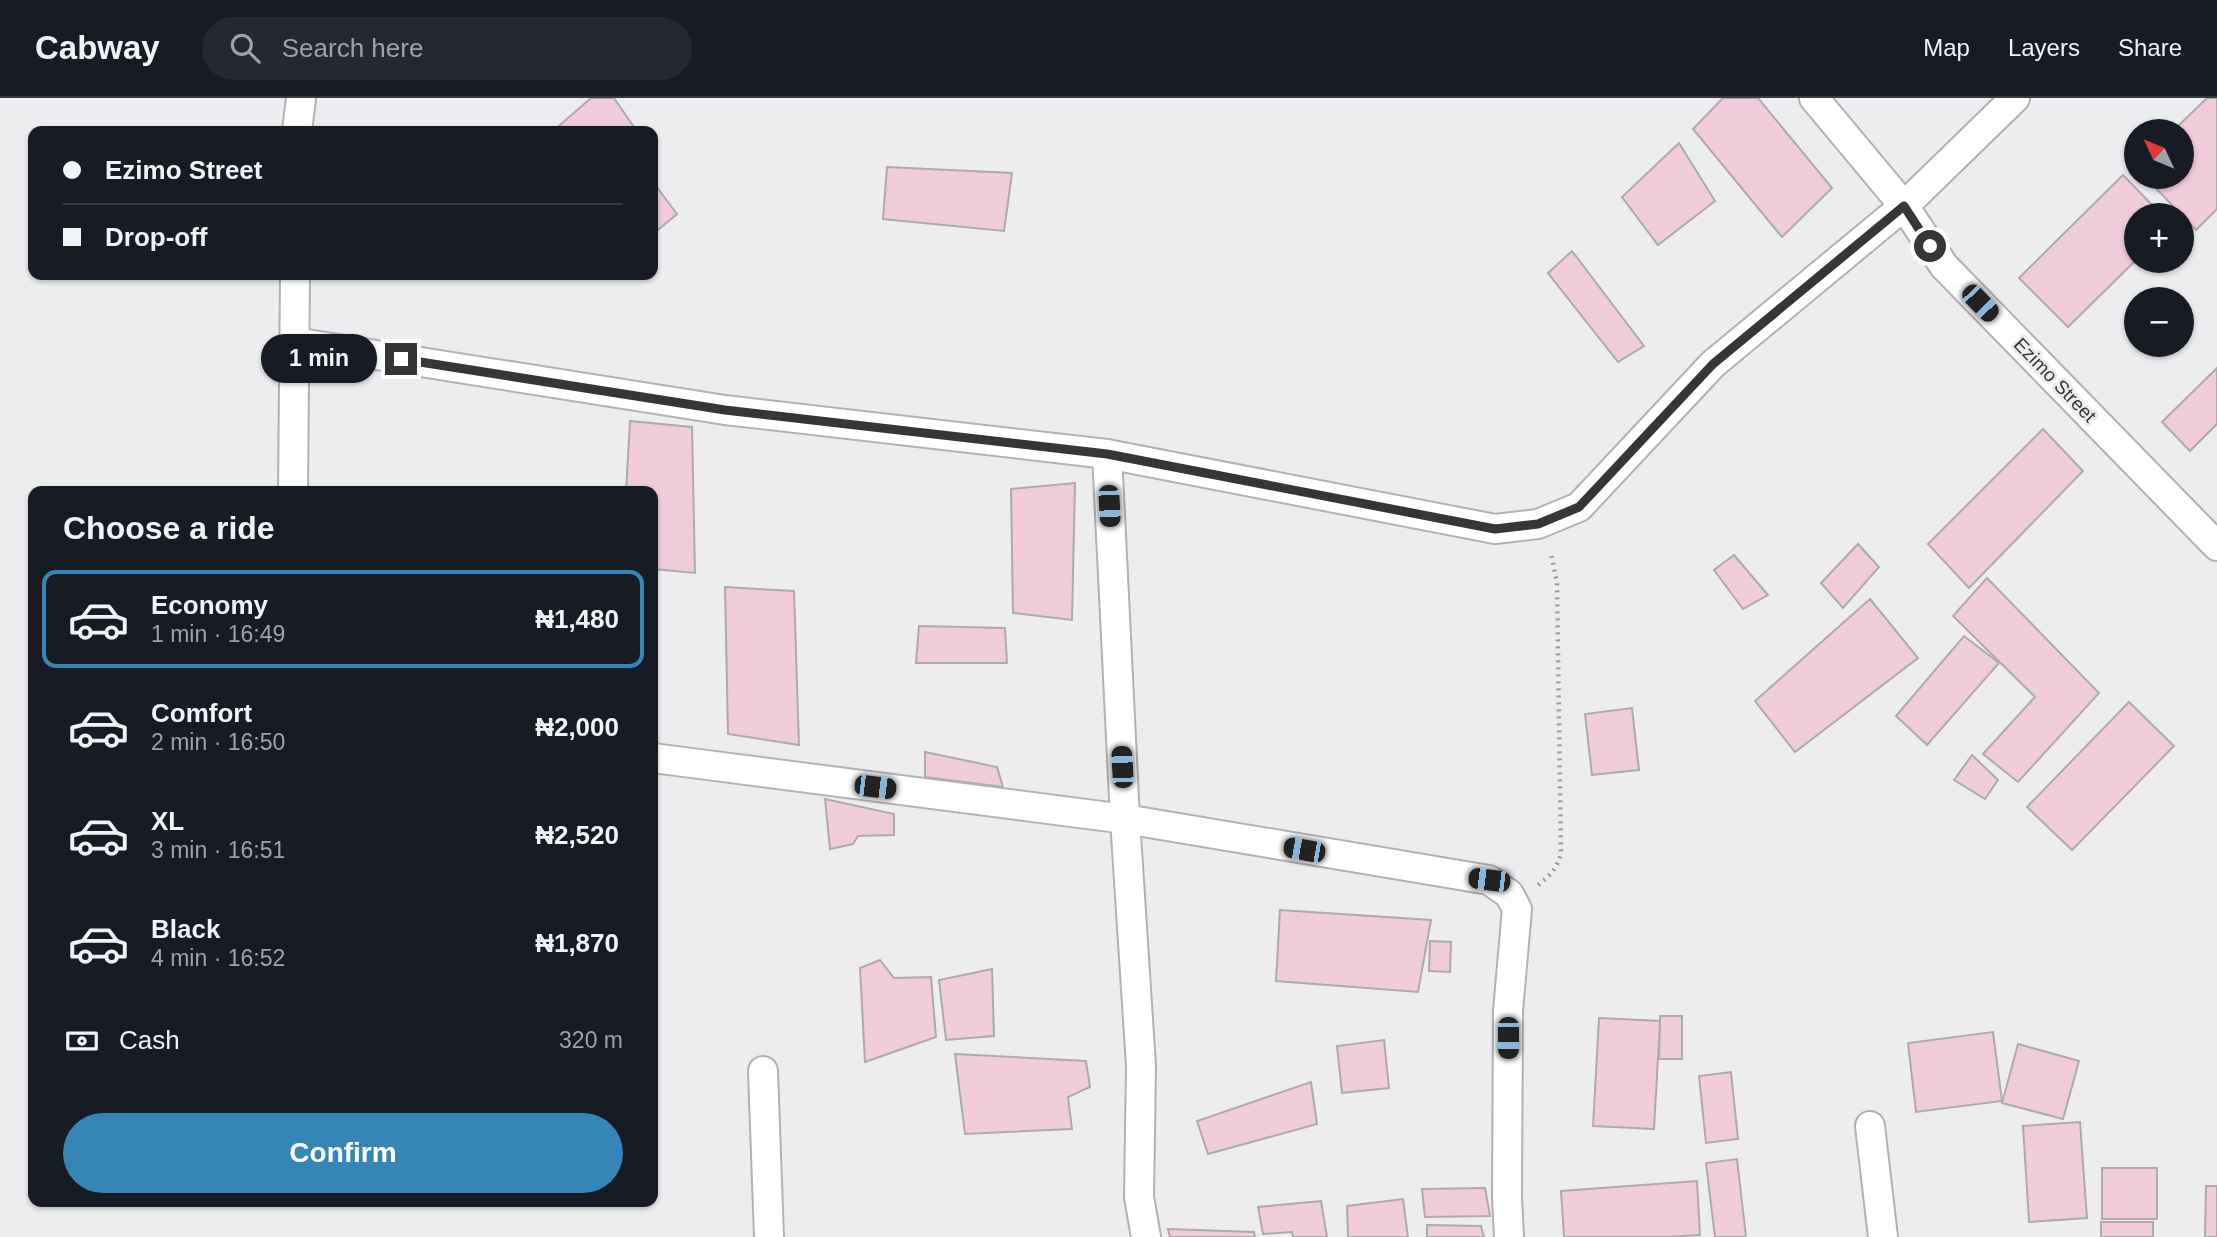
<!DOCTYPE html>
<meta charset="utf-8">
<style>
body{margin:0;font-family:Arial,sans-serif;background:#242831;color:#f1f3f6;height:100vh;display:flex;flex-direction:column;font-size:26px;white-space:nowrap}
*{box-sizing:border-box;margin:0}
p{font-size:23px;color:#9ea1a6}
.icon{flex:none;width:38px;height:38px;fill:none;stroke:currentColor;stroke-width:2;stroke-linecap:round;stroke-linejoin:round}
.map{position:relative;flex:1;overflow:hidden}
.sheet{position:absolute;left:28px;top:388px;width:630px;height:721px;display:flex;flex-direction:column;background:#171b24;border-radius:14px;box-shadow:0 2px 5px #0004}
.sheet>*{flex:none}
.guide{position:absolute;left:28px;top:28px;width:630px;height:154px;border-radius:14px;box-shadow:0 2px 5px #0004;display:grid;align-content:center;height:154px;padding:0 35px;background:#171b24}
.needle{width:46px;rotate:314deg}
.buttons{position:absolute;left:2124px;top:21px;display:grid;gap:14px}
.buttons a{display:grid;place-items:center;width:70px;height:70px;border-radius:50%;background:#171b24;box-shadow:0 2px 5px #0004;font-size:35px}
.end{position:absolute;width:32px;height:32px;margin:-16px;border:9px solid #363637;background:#fff;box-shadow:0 0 0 4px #fff}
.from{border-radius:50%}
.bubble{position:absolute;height:49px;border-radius:24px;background:#171b24;box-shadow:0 2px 5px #0004;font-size:23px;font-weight:800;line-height:49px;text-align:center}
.car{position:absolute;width:21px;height:42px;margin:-21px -10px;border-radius:9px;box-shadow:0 0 5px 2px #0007;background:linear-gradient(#222 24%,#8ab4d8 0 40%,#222 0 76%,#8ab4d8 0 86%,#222 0)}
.guide b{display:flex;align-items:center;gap:24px;height:66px;font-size:26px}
.guide b+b{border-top:2px solid #363941}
.guide i{width:18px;height:18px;background:#f1f3f6}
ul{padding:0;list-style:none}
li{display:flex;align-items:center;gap:21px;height:98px;margin:0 14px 10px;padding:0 21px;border:4px solid transparent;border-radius:14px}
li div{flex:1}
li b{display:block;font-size:26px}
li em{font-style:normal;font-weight:800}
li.active{border-color:#3586b7}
li>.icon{width:63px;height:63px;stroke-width:1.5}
h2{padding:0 35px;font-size:32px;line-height:84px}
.pay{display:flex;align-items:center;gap:18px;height:77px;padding:0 35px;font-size:26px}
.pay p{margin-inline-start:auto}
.cta{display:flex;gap:14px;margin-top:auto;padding:14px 35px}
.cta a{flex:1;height:80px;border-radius:42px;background:#3586b7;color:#fff;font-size:28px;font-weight:800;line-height:80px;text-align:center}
header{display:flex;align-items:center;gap:42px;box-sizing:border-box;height:98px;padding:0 35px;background:#171b24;border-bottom:2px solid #363941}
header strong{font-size:33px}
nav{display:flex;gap:38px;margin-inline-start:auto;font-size:24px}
.search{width:490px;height:63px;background:#242831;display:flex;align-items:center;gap:18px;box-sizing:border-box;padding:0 24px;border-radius:38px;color:#9ea1a6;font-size:26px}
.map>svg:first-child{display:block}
</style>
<header>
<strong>Cabway</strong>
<div class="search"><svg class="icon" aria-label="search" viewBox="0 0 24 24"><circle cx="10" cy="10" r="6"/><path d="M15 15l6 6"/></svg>Search here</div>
<nav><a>Map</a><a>Layers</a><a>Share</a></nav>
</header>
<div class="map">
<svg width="2217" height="1139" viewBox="0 0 2217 1139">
<rect width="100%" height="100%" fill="#ededf0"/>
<g fill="#f0cbda" stroke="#adaaab" stroke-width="2">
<polygon points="591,0 614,0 636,32 553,33"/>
<polygon points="1723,0 1758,0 1832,90 1782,139 1693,31"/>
<polygon points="2207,0 2217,0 2217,111 2196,132 2145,79 2182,79 2182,33 2173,33"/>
<polygon points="1679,45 1715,103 1658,147 1622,99"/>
<polygon points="887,69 1012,75 1004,133 883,121"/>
<polygon points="2123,77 2162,117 2137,117 2137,161 2068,229 2019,180"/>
<polygon points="653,84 677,116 653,136"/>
<polygon points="1572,153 1644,248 1618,264 1548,175"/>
<polygon points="2217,270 2217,326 2190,353 2162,324"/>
<polygon points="630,323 692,329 695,475 653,471 653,394 626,394"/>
<polygon points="2043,331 2083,373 1969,490 1928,446"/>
<polygon points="1075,385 1072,522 1013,515 1011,391"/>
<polygon points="1858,446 1879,469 1843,510 1821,485"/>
<polygon points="1734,457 1768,497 1743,511 1714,472"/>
<polygon points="1987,480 2099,595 2018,684 1983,656 2035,599 1953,518"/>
<polygon points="725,489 794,493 799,647 728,636"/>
<polygon points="1870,501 1918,560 1795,654 1755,603"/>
<polygon points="919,528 1005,530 1007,565 916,565"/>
<polygon points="1964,538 1999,565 1927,647 1896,618"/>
<polygon points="2129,604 2174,648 2072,752 2027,709"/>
<polygon points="1632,610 1639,672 1592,677 1585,616"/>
<polygon points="925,654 997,669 1003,689 925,679"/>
<polygon points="1972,657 1998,682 1985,701 1954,682"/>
<polygon points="825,701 894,716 894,737 858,738 853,746 830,751"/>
<polygon points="1280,812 1431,822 1418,894 1276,883"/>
<polygon points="1430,843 1451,844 1450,874 1429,873"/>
<polygon points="880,862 894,880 931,879 936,939 865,964 860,870"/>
<polygon points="992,871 994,938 946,942 939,882"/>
<polygon points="1660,918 1682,918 1682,961 1659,961"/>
<polygon points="1599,920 1660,923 1654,1031 1593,1028"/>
<polygon points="1993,934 2002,1003 1916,1014 1908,945"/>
<polygon points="1384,942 1389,990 1342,995 1337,948"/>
<polygon points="2018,946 2079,963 2063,1021 2002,1005"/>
<polygon points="955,956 1086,963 1090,989 1068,999 1072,1031 965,1036"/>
<polygon points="1731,974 1738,1041 1706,1045 1699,978"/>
<polygon points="1311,984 1317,1026 1208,1056 1197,1023"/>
<polygon points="2080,1024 2087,1120 2029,1124 2023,1028"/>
<polygon points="1737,1061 1746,1139 1715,1139 1706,1065"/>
<rect x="2102" y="1070" width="55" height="51"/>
<polygon points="1697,1083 1700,1137 1666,1139 1564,1139 1561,1093"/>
<polygon points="2206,1088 2217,1088 2217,1139 2205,1139"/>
<polygon points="1485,1090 1490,1118 1425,1119 1422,1091"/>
<polygon points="1403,1101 1408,1139 1348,1139 1347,1108"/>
<polygon points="1321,1103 1327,1139 1293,1139 1292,1134 1263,1136 1258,1109"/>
<rect x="2101" y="1124" width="52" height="15"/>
<polygon points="1427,1127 1481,1128 1484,1139 1427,1139"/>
<polygon points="1168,1131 1254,1134 1255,1139 1170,1139"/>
</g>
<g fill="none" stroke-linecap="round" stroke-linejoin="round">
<defs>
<g id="minor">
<polyline points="1814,0 1904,108 1944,168 2217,448"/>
<polyline points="297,33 301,0"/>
<polyline points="294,244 725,312 1107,356 1495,431 1538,426 1579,409 1713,266 1904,108 2015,0"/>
<polyline points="1107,356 1125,721 1141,968 1139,1099 1146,1139"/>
<polyline points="293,394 295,177"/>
<polyline points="653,660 1125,721 1489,782 1509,796 1517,811 1508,913 1507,1100 1509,1139"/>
<polyline points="763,973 769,1139"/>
<polyline points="1870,1028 1883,1139"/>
</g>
</defs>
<use href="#minor" stroke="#b2b2b5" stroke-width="32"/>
<path stroke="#9c9c9e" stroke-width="4.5" stroke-dasharray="2 5" stroke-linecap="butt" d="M1538 787C1550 778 1557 770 1561 756L1557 485 1551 455"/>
<use href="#minor" stroke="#fff" stroke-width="28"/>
</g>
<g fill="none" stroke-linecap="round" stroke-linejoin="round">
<polyline stroke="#363637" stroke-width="9" points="401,261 725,312 1107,356 1495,431 1538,426 1579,409 1713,266 1904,108 1930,148"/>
</g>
<g text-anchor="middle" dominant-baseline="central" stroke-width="6" stroke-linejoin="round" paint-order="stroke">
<g font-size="19" fill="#363637" stroke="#ededf0">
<text transform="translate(2055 282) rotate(46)">Ezimo Street</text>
</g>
</g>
</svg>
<div class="buttons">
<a><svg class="needle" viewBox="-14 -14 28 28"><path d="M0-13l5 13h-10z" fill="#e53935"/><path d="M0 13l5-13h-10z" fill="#9ea1a6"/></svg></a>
<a>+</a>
<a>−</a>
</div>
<i class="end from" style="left:1930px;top:148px"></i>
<i class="end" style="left:401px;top:261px"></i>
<div class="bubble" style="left:261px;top:236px;width:116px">1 min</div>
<i class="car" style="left:1980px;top:205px;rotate:136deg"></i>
<i class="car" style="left:1109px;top:408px;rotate:177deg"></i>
<i class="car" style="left:1122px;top:669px;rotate:357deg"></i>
<i class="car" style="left:875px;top:689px;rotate:97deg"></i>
<i class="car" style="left:1304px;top:752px;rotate:280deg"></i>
<i class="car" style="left:1489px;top:782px;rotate:277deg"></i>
<i class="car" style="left:1508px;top:940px;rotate:180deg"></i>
<div class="guide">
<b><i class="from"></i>Ezimo Street</b>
<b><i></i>Drop-off</b>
</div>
<section class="sheet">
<h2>Choose a ride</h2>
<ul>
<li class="active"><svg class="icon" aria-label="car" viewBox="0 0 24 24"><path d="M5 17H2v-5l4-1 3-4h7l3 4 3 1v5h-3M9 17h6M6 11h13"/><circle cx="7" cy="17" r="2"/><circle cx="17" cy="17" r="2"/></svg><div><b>Economy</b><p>1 min · 16:49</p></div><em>₦1,480</em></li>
<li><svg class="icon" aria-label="car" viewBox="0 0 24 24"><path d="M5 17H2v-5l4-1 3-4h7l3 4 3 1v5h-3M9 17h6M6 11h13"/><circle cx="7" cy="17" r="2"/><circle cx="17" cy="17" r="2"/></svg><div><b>Comfort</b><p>2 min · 16:50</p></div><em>₦2,000</em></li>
<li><svg class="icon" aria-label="car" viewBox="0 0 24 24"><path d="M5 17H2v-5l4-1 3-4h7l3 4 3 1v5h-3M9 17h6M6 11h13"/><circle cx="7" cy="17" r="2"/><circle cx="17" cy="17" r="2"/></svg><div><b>XL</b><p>3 min · 16:51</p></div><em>₦2,520</em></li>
<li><svg class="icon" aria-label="car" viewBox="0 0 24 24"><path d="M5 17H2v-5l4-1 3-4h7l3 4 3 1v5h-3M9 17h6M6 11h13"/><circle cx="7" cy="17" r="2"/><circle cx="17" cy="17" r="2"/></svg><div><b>Black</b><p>4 min · 16:52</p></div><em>₦1,870</em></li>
</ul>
<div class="pay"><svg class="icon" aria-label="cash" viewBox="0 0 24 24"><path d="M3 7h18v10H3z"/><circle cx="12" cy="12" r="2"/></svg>Cash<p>320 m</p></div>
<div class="cta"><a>Confirm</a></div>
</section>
</div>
